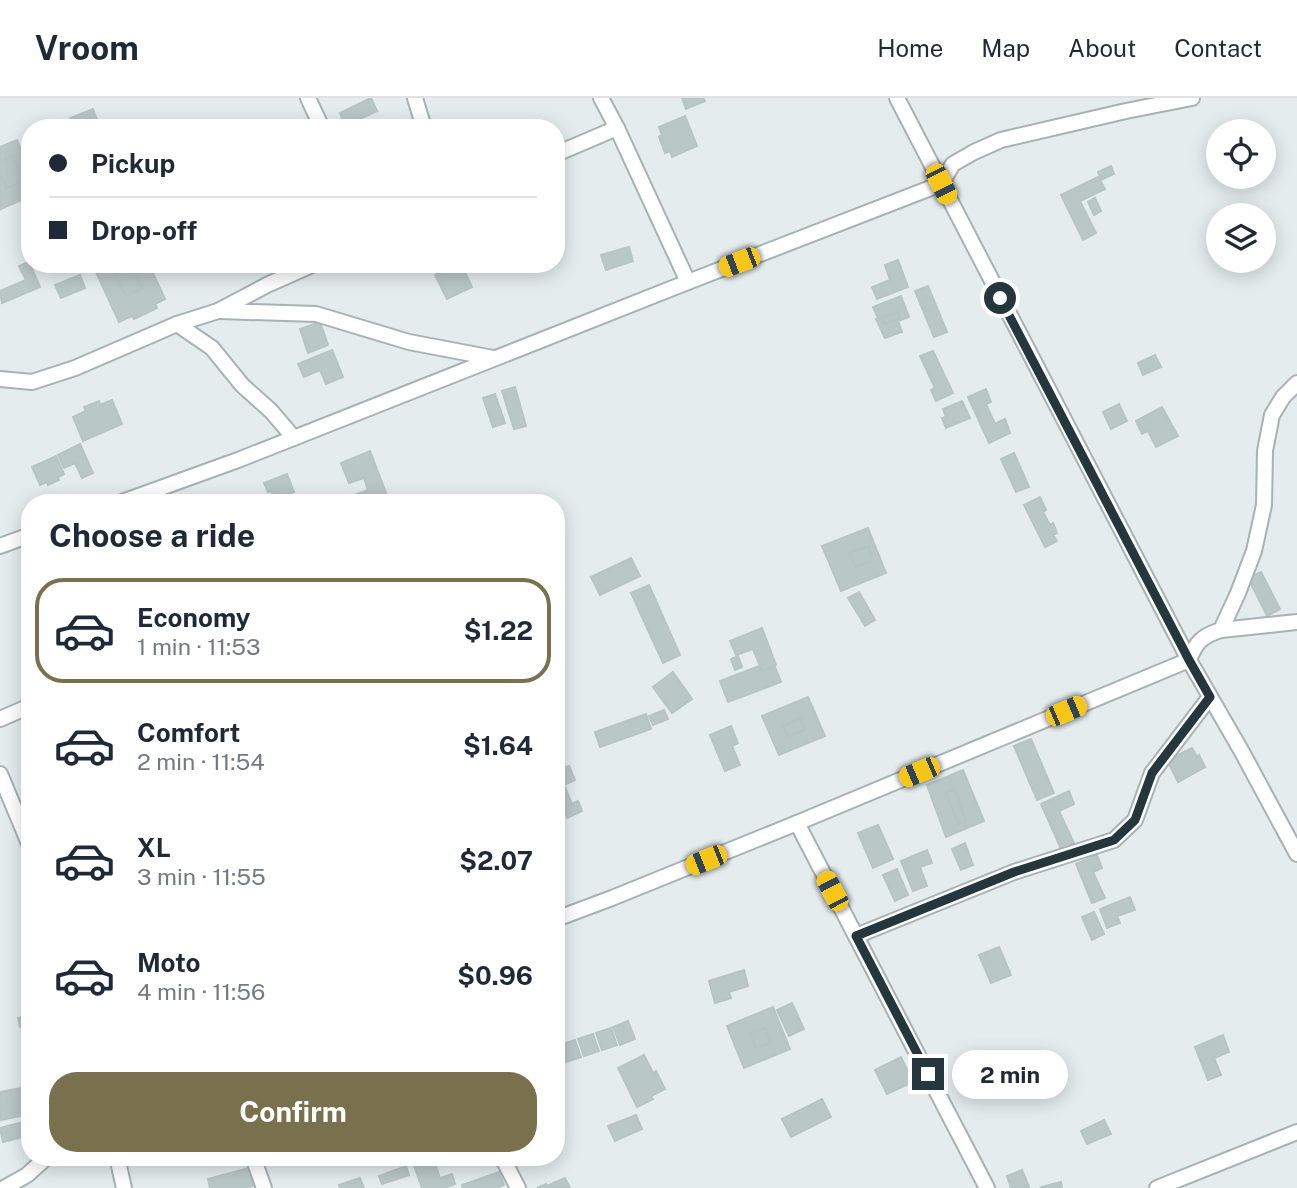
<!DOCTYPE html>
<meta charset="utf-8">
<style>
body{margin:0;font-family:"Public Sans",sans-serif;background:#f2f2f3;color:#1f2937;height:100vh;display:flex;flex-direction:column;font-size:26px;white-space:nowrap}
*{box-sizing:border-box;margin:0}
p{font-size:23px;color:#747a83}
.icon{flex:none;width:38px;height:38px;fill:none;stroke:currentColor;stroke-width:2;stroke-linecap:round;stroke-linejoin:round}
.map{position:relative;flex:1;overflow:hidden}
.sheet{position:absolute;left:21px;top:396px;width:544px;height:672px;display:flex;flex-direction:column;background:#fff;border-radius:28px;box-shadow:0 4px 18px #0003}
.sheet>*{flex:none}
.top-card{position:absolute;left:21px;top:21px;width:544px;height:154px;border-radius:28px;box-shadow:0 4px 18px #0003;display:grid;align-content:center;height:154px;padding:0 28px;background:#fff}
.controls{position:absolute;left:1206px;top:21px;display:grid;gap:14px}
.controls a{display:grid;place-items:center;width:70px;height:70px;border-radius:50%;background:#fff;box-shadow:0 4px 18px #0003;font-size:35px}
.end{position:absolute;width:32px;height:32px;margin:-16px;border:9px solid #25373d;background:#fff;box-shadow:0 0 0 4px #fff}
.from{border-radius:50%}
.bubble{position:absolute;height:49px;border-radius:24px;background:#fff;box-shadow:0 4px 18px #0003;font-size:23px;font-weight:700;line-height:49px;text-align:center}
.car{position:absolute;width:21px;height:42px;margin:-21px -10px;border-radius:9px;box-shadow:0 0 5px 2px #0007;background:linear-gradient(#f5c518 24%,#345 0 40%,#f5c518 0 76%,#345 0 86%,#f5c518 0)}
.top-card b{display:flex;align-items:center;gap:24px;height:66px;font-size:26px}
.top-card b+b{border-top:2px solid #e0e1e3}
.top-card i{width:18px;height:18px;background:#1f2937}
ul{padding:0;list-style:none}
li{display:flex;align-items:center;gap:21px;height:105px;margin:0 14px 10px;padding:0 14px;border:4px solid transparent;border-radius:28px}
li div{flex:1}
li b{display:block;font-size:26px}
li em{font-style:normal;font-weight:700}
li.selected{border-color:#79704d}
li>.icon{width:63px;height:63px;stroke-width:1.5}
h2{padding:0 28px;font-size:32px;line-height:84px}
.cta{display:flex;gap:14px;margin-top:auto;padding:14px 28px}
.cta a{flex:1;height:80px;border-radius:28px;background:#79704d;color:#fff;font-size:28px;font-weight:700;line-height:80px;text-align:center}
header{display:flex;align-items:center;gap:42px;box-sizing:border-box;height:98px;padding:0 35px;background:#fff;border-bottom:2px solid #e0e1e3}
header strong{font-size:33px}
nav{display:flex;gap:38px;margin-inline-start:auto;font-size:24px}
.map>svg:first-child{display:block}
</style>
<header>
<strong>Vroom</strong>
<nav><a>Home</a><a>Map</a><a>About</a><a>Contact</a></nav>
</header>
<div class="map">
<svg width="1297" height="1090" viewBox="0 0 1297 1090">
<rect width="100%" height="100%" fill="#e4eced"/>
<g fill="#bac7c7" stroke="#b7c4c6" stroke-width="2" fill-rule="evenodd">
<polygon points="371,0 377,13 345,28 340,15"/>
<polygon points="682,0 703,0 705,3 686,11"/>
<polygon points="93,11 100,30 74,30 70,20"/>
<polygon points="685,18 697,48 672,59 670,53 665,55 659,39 662,37 659,29"/>
<polygon points="17,42 30,70 30,98 1,111 0,75 7,90 23,83 12,58 0,63 0,49"/>
<polygon points="12,58 23,83 7,90 0,75 0,63"/>
<polygon points="1111,68 1114,76 1101,82 1098,74"/>
<polygon points="1098,79 1105,91 1080,103 1096,135 1083,142 1061,97"/>
<polygon points="1095,100 1101,113 1094,117 1088,104"/>
<polygon points="629,149 633,163 606,172 601,157"/>
<polygon points="898,162 908,189 877,201 872,189 890,182 885,167"/>
<polygon points="29,164 40,189 2,205 0,193 26,182 19,168"/>
<path d="M101 166H149L165 201 155 206 157 210 134 221 132 218 119 224 94 170ZM132 169 142 190 126 198 115 177Z"/>
<polygon points="458,166 461,166 472,189 447,201 435,177"/>
<polygon points="132,169 142,190 126,198 115,177"/>
<polygon points="80,177 85,190 61,200 55,187"/>
<polygon points="928,188 947,234 934,239 915,193"/>
<path d="M901 198 909 219 898 223 902 234 885 240 876 221 878 220 873 209ZM897 214 900 220 884 226 882 220Z"/>
<polygon points="897,214 900,220 884,226 882,220"/>
<polygon points="320,224 328,247 308,255 300,231"/>
<polygon points="332,252 343,279 326,286 320,272 304,279 298,266"/>
<polygon points="933,253 953,295 936,303 931,292 935,290 920,258"/>
<polygon points="1155,257 1161,269 1143,277 1138,265"/>
<polygon points="515,289 526,328 514,331 502,293"/>
<polygon points="986,291 991,304 986,306 995,326 1005,321 1010,335 989,345 968,299"/>
<polygon points="495,296 505,325 493,329 483,300"/>
<polygon points="112,302 122,326 83,343 73,319 86,313 84,309 99,303 100,307"/>
<polygon points="962,303 970,320 946,330 942,320 946,319 943,311"/>
<polygon points="1119,306 1127,323 1111,331 1103,314"/>
<polygon points="1162,309 1178,338 1156,349 1148,333 1142,336 1136,323"/>
<polygon points="80,346 93,375 82,380 75,365 64,370 58,357"/>
<polygon points="370,353 386,395 362,404 357,404 354,397 368,392 364,380 349,385 341,365"/>
<polygon points="1014,355 1029,389 1016,394 1001,361"/>
<polygon points="56,358 64,376 58,379 59,382 48,387 47,384 40,387 32,369"/>
<polygon points="287,376 294,394 285,398 288,404 276,404 271,393 268,394 264,385"/>
<polygon points="1040,399 1046,412 1043,414 1050,427 1053,425 1057,435 1053,437 1057,443 1045,449 1024,407"/>
<path d="M868 430 886 475 841 493 822 448ZM868 448 873 462 856 469 850 455Z"/>
<polygon points="868,448 873,462 856,469 850,455"/>
<polygon points="631,460 640,478 600,497 591,479"/>
<polygon points="1261,474 1280,511 1267,518 1248,480"/>
<polygon points="649,487 680,557 663,565 631,495"/>
<polygon points="859,494 875,522 865,528 848,500"/>
<polygon points="762,530 776,567 762,573 753,551 736,557 730,543"/>
<polygon points="738,558 742,569 735,572 731,561"/>
<polygon points="759,568 761,574 775,569 781,584 728,604 720,583"/>
<polygon points="673,574 692,601 672,615 653,589"/>
<path d="M808 599 825 638 779 657 762 618ZM800 620 805 631 788 639 783 628Z"/>
<polygon points="664,612 668,621 653,627 649,618"/>
<polygon points="646,616 651,631 600,649 595,634"/>
<polygon points="800,620 805,631 788,639 783,628"/>
<polygon points="731,628 738,645 732,648 740,667 725,673 710,637"/>
<polygon points="1031,641 1054,695 1037,702 1014,648"/>
<polygon points="1192,650 1197,659 1199,657 1205,669 1178,684 1167,662"/>
<polygon points="569,668 575,682 564,687 572,706 578,703 582,713 567,720 556,697 556,673"/>
<path d="M963 672 984 723 946 739 927 687ZM954 691 966 723 958 726 946 694Z"/>
<polygon points="954,691 966,723 958,726 946,694"/>
<polygon points="1069,693 1074,706 1059,713 1074,745 1061,751 1041,706"/>
<polygon points="878,727 893,761 873,770 858,735"/>
<polygon points="965,745 973,767 961,772 952,751"/>
<polygon points="927,752 932,765 920,769 927,788 913,793 901,763"/>
<polygon points="1097,757 1102,770 1093,774 1105,800 1092,805 1076,766"/>
<polygon points="897,771 908,797 895,803 883,777"/>
<polygon points="1130,799 1135,812 1117,818 1120,825 1107,830 1100,811"/>
<polygon points="1094,814 1104,836 1092,842 1082,819"/>
<polygon points="999,849 1011,877 991,885 979,857"/>
<polygon points="744,872 748,888 729,894 731,900 715,905 709,883"/>
<polygon points="792,905 804,931 789,938 777,912"/>
<path d="M773 909 790 951 744 970 727 928ZM765 930 771 944 756 950 751 935Z"/>
<polygon points="30,917 30,927 20,929 18,920"/>
<polygon points="628,923 635,941 620,947 613,929"/>
<polygon points="611,930 617,947 602,952 596,935"/>
<polygon points="765,930 771,944 756,950 751,935"/>
<polygon points="593,936 599,953 584,958 578,941"/>
<polygon points="1223,937 1229,954 1214,960 1221,977 1208,982 1195,949"/>
<polygon points="575,942 581,959 566,964 560,947"/>
<polygon points="556,948 564,965 556,967"/>
<polygon points="644,957 653,975 656,973 665,991 651,998 653,1001 637,1009 618,970"/>
<polygon points="901,959 913,984 887,996 875,972"/>
<polygon points="26,989 30,1016 1,1022 0,994"/>
<polygon points="822,1001 831,1019 791,1039 782,1021"/>
<polygon points="636,1017 642,1031 615,1043 608,1028"/>
<polygon points="1104,1022 1111,1036 1087,1046 1081,1033"/>
<polygon points="27,1023 30,1037 3,1044 0,1030"/>
<polygon points="422,1059 433,1059 440,1080 452,1076 455,1086 445,1090 422,1090 412,1062"/>
<polygon points="406,1068 409,1077 382,1086 379,1078"/>
<polygon points="249,1070 253,1088 246,1090 210,1090 208,1081"/>
<polygon points="1022,1072 1029,1089 1011,1090 1007,1078"/>
<polygon points="499,1074 504,1087 496,1090 463,1090 462,1087"/>
<polygon points="360,1080 364,1090 340,1090 339,1087"/>
<polygon points="565,1080 570,1090 537,1090 546,1086 547,1088"/>
<polygon points="1061,1084 1062,1090 1042,1090 1041,1089"/>
</g>
<g fill="none" stroke-linecap="round" stroke-linejoin="round">
<defs>
<g id="minor">
<polyline points="308,0 322,30"/>
<polyline points="415,0 424,30"/>
<polyline points="601,0 617,30 688,184"/>
<polyline points="897,0 1189,562 1242,654 1297,756"/>
<polyline points="556,56 617,30"/>
<polyline points="218,213 316,216 409,244 493,260"/>
<polyline points="177,226 212,250 242,287 271,313 294,340"/>
<polyline points="0,281 32,284 75,270 177,226 218,213 267,187 314,166"/>
<polyline points="122,404 238,362 688,184 941,86 953,66 974,54 1001,42 1126,13 1192,0"/>
<polyline points="0,448 30,437"/>
<polyline points="1221,532 1238,495 1254,453 1264,407 1265,353 1272,317 1283,299 1297,285"/>
<polyline points="0,621 30,608"/>
<polyline points="0,676 30,748"/>
<polyline points="797,725 987,1090"/>
<path d="M556 821 612 800 797 725 1189 562C1196 544 1202 538 1221 532L1297 524"/>
<polyline points="856,838 1014,774 1114,742 1135,722 1152,675 1210,599"/>
<polyline points="117,1059 124,1090"/>
<polyline points="253,1059 264,1090"/>
<polyline points="502,1059 518,1090"/>
<polyline points="4,1090 27,1077 47,1059"/>
<polyline points="1157,1090 1297,1034"/>
</g>
</defs>
<use href="#minor" stroke="#a7b2b5" stroke-width="18"/>
<use href="#minor" stroke="#fff" stroke-width="14"/>
</g>
<g fill="none" stroke-linecap="round" stroke-linejoin="round">
<polyline stroke="#25373d" stroke-width="9" points="928,976 856,838 1014,774 1114,742 1135,722 1152,675 1210,599 1189,562 1000,200"/>
</g>
</svg>
<div class="controls">
<a><svg class="icon" aria-label="locate" viewBox="0 0 24 24"><circle cx="12" cy="12" r="6"/><path d="M12 2v4M12 18v4M2 12h4M18 12h4"/></svg></a>
<a><svg class="icon" aria-label="layers" viewBox="0 0 24 24"><path d="M12 4l9 5-9 5-9-5zM3 14l9 5 9-5"/></svg></a>
</div>
<i class="end from" style="left:1000px;top:200px"></i>
<i class="end" style="left:928px;top:976px"></i>
<div class="bubble" style="left:952px;top:952px;width:116px">2 min</div>
<i class="car" style="left:941px;top:86px;rotate:153deg"></i>
<i class="car" style="left:739px;top:164px;rotate:249deg"></i>
<i class="car" style="left:1066px;top:613px;rotate:67deg"></i>
<i class="car" style="left:919px;top:674px;rotate:247deg"></i>
<i class="car" style="left:706px;top:762px;rotate:248deg"></i>
<i class="car" style="left:832px;top:793px;rotate:332deg"></i>
<div class="top-card">
<b><i class="from"></i>Pickup</b>
<b><i></i>Drop-off</b>
</div>
<section class="sheet">
<h2>Choose a ride</h2>
<ul>
<li class="selected"><svg class="icon" aria-label="car" viewBox="0 0 24 24"><path d="M5 17H2v-5l4-1 3-4h7l3 4 3 1v5h-3M9 17h6M6 11h13"/><circle cx="7" cy="17" r="2"/><circle cx="17" cy="17" r="2"/></svg><div><b>Economy</b><p>1 min · 11:53</p></div><em>$1.22</em></li>
<li><svg class="icon" aria-label="car" viewBox="0 0 24 24"><path d="M5 17H2v-5l4-1 3-4h7l3 4 3 1v5h-3M9 17h6M6 11h13"/><circle cx="7" cy="17" r="2"/><circle cx="17" cy="17" r="2"/></svg><div><b>Comfort</b><p>2 min · 11:54</p></div><em>$1.64</em></li>
<li><svg class="icon" aria-label="car" viewBox="0 0 24 24"><path d="M5 17H2v-5l4-1 3-4h7l3 4 3 1v5h-3M9 17h6M6 11h13"/><circle cx="7" cy="17" r="2"/><circle cx="17" cy="17" r="2"/></svg><div><b>XL</b><p>3 min · 11:55</p></div><em>$2.07</em></li>
<li><svg class="icon" aria-label="car" viewBox="0 0 24 24"><path d="M5 17H2v-5l4-1 3-4h7l3 4 3 1v5h-3M9 17h6M6 11h13"/><circle cx="7" cy="17" r="2"/><circle cx="17" cy="17" r="2"/></svg><div><b>Moto</b><p>4 min · 11:56</p></div><em>$0.96</em></li>
</ul>
<div class="cta"><a>Confirm</a></div>
</section>
</div>
